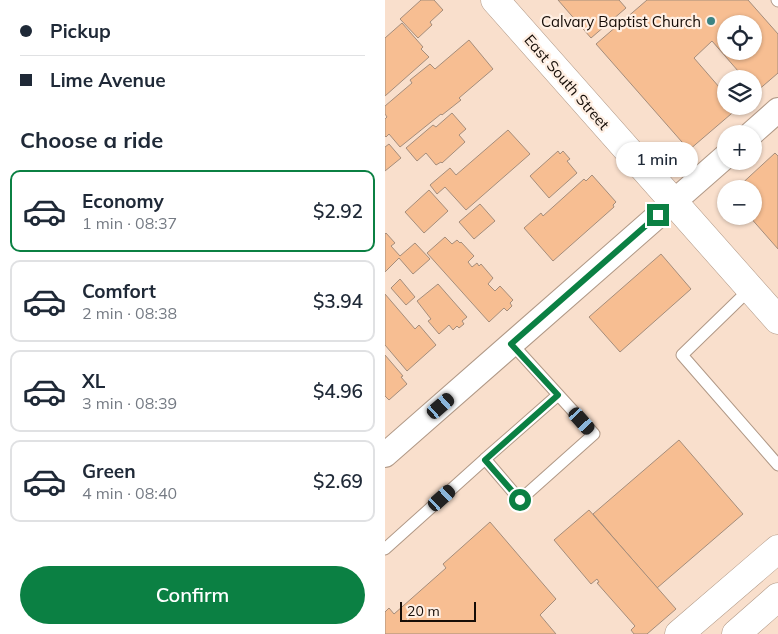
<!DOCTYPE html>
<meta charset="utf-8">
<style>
body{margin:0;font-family:Mulish,sans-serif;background:#f2f2f3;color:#1f2937;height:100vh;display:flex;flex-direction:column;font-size:19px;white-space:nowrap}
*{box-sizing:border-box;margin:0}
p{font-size:16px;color:#747a83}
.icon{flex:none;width:28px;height:28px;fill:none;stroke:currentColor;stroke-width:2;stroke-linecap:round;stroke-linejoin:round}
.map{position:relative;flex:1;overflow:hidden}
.panel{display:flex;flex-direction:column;background:#fff;width:385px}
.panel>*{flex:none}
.hud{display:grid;align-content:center;height:110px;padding:0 20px;background:#fff}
.buttons{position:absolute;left:332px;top:15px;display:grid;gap:10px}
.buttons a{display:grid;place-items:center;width:45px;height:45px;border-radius:50%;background:#fff;box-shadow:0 1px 4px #0004;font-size:25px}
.scale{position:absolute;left:15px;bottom:12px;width:76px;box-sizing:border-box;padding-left:5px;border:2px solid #160d07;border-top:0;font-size:14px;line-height:18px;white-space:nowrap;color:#160d07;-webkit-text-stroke:4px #ffefe3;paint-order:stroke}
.end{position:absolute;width:22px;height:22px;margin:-11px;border:6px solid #0b8043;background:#fff;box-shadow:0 0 0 2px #fff}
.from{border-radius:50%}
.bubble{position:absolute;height:35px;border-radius:18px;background:#fff;box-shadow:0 1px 4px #0004;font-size:16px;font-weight:600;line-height:35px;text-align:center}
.car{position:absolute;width:15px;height:30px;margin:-15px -8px;border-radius:6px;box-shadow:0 0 4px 1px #0007;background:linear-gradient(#222 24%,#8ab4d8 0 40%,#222 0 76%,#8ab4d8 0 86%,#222 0)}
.hud b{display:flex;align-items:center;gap:18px;height:48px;font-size:19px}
.hud b+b{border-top:1px solid #e0e1e3}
.hud i{width:12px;height:12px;background:#1f2937}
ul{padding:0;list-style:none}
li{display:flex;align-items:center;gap:15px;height:82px;margin:0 10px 8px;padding:0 10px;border:2px solid #e0e1e3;border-radius:10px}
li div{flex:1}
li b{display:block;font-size:19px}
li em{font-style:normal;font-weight:600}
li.active{border-color:#0b8043}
li>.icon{width:45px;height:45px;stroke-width:1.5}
h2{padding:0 20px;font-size:22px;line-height:60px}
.action{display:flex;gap:10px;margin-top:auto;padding:10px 20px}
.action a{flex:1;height:58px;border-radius:30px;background:#0b8043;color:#fff;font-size:20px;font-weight:600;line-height:58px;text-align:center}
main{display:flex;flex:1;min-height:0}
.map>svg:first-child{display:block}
</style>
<main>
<section class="panel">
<div class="hud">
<b><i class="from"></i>Pickup</b>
<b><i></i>Lime Avenue</b>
</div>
<h2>Choose a ride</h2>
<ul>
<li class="active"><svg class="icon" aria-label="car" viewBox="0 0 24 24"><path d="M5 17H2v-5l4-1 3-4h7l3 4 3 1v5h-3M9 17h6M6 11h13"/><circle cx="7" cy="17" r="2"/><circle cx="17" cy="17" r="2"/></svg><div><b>Economy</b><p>1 min · 08:37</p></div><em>$2.92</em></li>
<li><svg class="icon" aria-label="car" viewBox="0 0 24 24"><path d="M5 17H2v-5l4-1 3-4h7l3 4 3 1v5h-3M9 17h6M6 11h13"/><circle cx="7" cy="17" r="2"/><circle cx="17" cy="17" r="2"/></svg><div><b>Comfort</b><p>2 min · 08:38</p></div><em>$3.94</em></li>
<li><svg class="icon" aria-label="car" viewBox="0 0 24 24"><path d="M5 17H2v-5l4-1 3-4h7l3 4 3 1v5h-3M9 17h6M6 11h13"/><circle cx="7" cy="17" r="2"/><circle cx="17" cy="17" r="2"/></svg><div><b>XL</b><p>3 min · 08:39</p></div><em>$4.96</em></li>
<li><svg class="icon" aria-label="car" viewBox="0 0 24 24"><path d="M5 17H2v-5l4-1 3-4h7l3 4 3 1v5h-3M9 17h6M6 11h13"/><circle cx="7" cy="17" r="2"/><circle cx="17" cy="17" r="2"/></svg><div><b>Green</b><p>4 min · 08:40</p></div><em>$2.69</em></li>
</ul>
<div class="action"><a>Confirm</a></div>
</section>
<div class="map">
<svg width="393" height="634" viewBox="0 0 393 634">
<rect width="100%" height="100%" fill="#f9dfcc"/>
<g fill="#f7be92" stroke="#a58d7b" fill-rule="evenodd">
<polygon points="36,0 49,0 58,10 45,22 47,25 33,38 15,19"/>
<polygon points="173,0 234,0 241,8 206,38"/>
<path d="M262 0H363L393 34V73L371 92 369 89V79H360L327 41 309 58 341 95V106H351L353 108 304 150 211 44ZM341 24H369V51H341Z"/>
<polygon points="17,23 38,47 36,49 44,57 0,96 0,38"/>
<polygon points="84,40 108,69 74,98 76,100 57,115 56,114 15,147 4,134 1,137 0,136 0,119 2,117 0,114 0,106 27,83 25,80 45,64 50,69"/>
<polygon points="67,113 81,129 74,135 80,142 57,163 56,162 51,165 41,153 32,161 21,148 48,125 51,127"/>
<polygon points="123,130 145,154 81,210 60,187 52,194 45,185 65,168 71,175"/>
<polygon points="4,144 16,158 0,171 0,147"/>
<polygon points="173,151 175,154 178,151 185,159 182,161 192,173 164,198 145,176"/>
<polygon points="390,153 393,156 393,249 364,216 369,216 369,189 351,189"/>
<polygon points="207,175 231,202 228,205 229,207 168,261 139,228 156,213 158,216 199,179 201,181"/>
<polygon points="44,190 63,211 39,233 20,212"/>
<polygon points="95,204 110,221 89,239 74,222"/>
<polygon points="1,233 10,243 6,246 15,256 30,243 45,259 28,274 14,258 0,272 0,234"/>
<polygon points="60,237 67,244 72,240 75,243 76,242 89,256 83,262 87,267 92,263 94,266 96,264 108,278 103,284 110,291 115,286 128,300 125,303 127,306 122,311 119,308 104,322 42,253"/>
<polygon points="276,254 306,289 235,352 204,317"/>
<polygon points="15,279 30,297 21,305 6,288"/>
<polygon points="53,284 82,317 77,321 79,324 74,328 72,326 68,330 64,325 54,334 43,321 46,319 32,301"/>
<polygon points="0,294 30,329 34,325 51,345 22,371 0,345"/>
<polygon points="0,355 18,376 16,377 22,384 4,400 0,396"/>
<polygon points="294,440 358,514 272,588 208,514"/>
<polygon points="204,510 291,609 262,634 249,634 246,630 250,626 212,583 214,582 212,579 206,584 169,540"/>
<polygon points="105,522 171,599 155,615 171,634 0,634 0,612 4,608 9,614 61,568 58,564"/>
</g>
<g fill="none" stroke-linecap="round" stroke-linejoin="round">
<defs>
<g id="service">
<polyline points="392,0 393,1"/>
<polyline points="365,289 297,355 393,465"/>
<polyline points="127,344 209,434 135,500 100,459 173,395"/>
<polyline points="0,549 100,459"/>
</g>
<g id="minor">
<polyline points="366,134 393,110"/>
<polyline points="0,455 341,156"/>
</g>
<g id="secondary">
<polyline points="110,0 393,320"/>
<polyline points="294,634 393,549"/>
<polyline points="351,634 393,597"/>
</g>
</defs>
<use href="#service" stroke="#b09886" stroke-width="13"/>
<use href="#minor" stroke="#b09886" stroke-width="26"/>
<use href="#secondary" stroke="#b09886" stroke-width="29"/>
<use href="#service" stroke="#fff" stroke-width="11"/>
<use href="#minor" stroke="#fff" stroke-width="24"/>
<use href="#secondary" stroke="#fff" stroke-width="28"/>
</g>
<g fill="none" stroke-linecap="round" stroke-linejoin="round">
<polyline stroke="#0b8043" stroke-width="6" points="135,500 100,460 173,395 126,344 273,215"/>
</g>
<circle fill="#3b8484" stroke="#ffefe3" stroke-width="2" cx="326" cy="21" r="5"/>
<g text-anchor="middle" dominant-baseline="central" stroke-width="4.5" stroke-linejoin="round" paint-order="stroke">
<g font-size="15" fill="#160d07" stroke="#ffefe3" text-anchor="end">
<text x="316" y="21">Calvary Baptist Church</text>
</g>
<g font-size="15" fill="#160d07" stroke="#ffefe3">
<text transform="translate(182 82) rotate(49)">East South Street</text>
</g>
</g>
</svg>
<div class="buttons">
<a><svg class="icon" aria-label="locate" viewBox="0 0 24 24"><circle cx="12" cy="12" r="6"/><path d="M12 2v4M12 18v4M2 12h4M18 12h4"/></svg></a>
<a><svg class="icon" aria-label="layers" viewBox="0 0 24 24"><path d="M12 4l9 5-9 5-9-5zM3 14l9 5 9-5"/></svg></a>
<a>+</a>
<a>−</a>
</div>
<div class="scale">20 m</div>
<i class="end from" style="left:135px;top:500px"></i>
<i class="end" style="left:273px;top:215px"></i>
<div class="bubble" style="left:231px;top:142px;width:82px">1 min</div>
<i class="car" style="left:56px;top:406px;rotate:49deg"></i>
<i class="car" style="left:197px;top:421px;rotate:138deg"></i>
<i class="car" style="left:57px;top:498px;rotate:48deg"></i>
</div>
</main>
